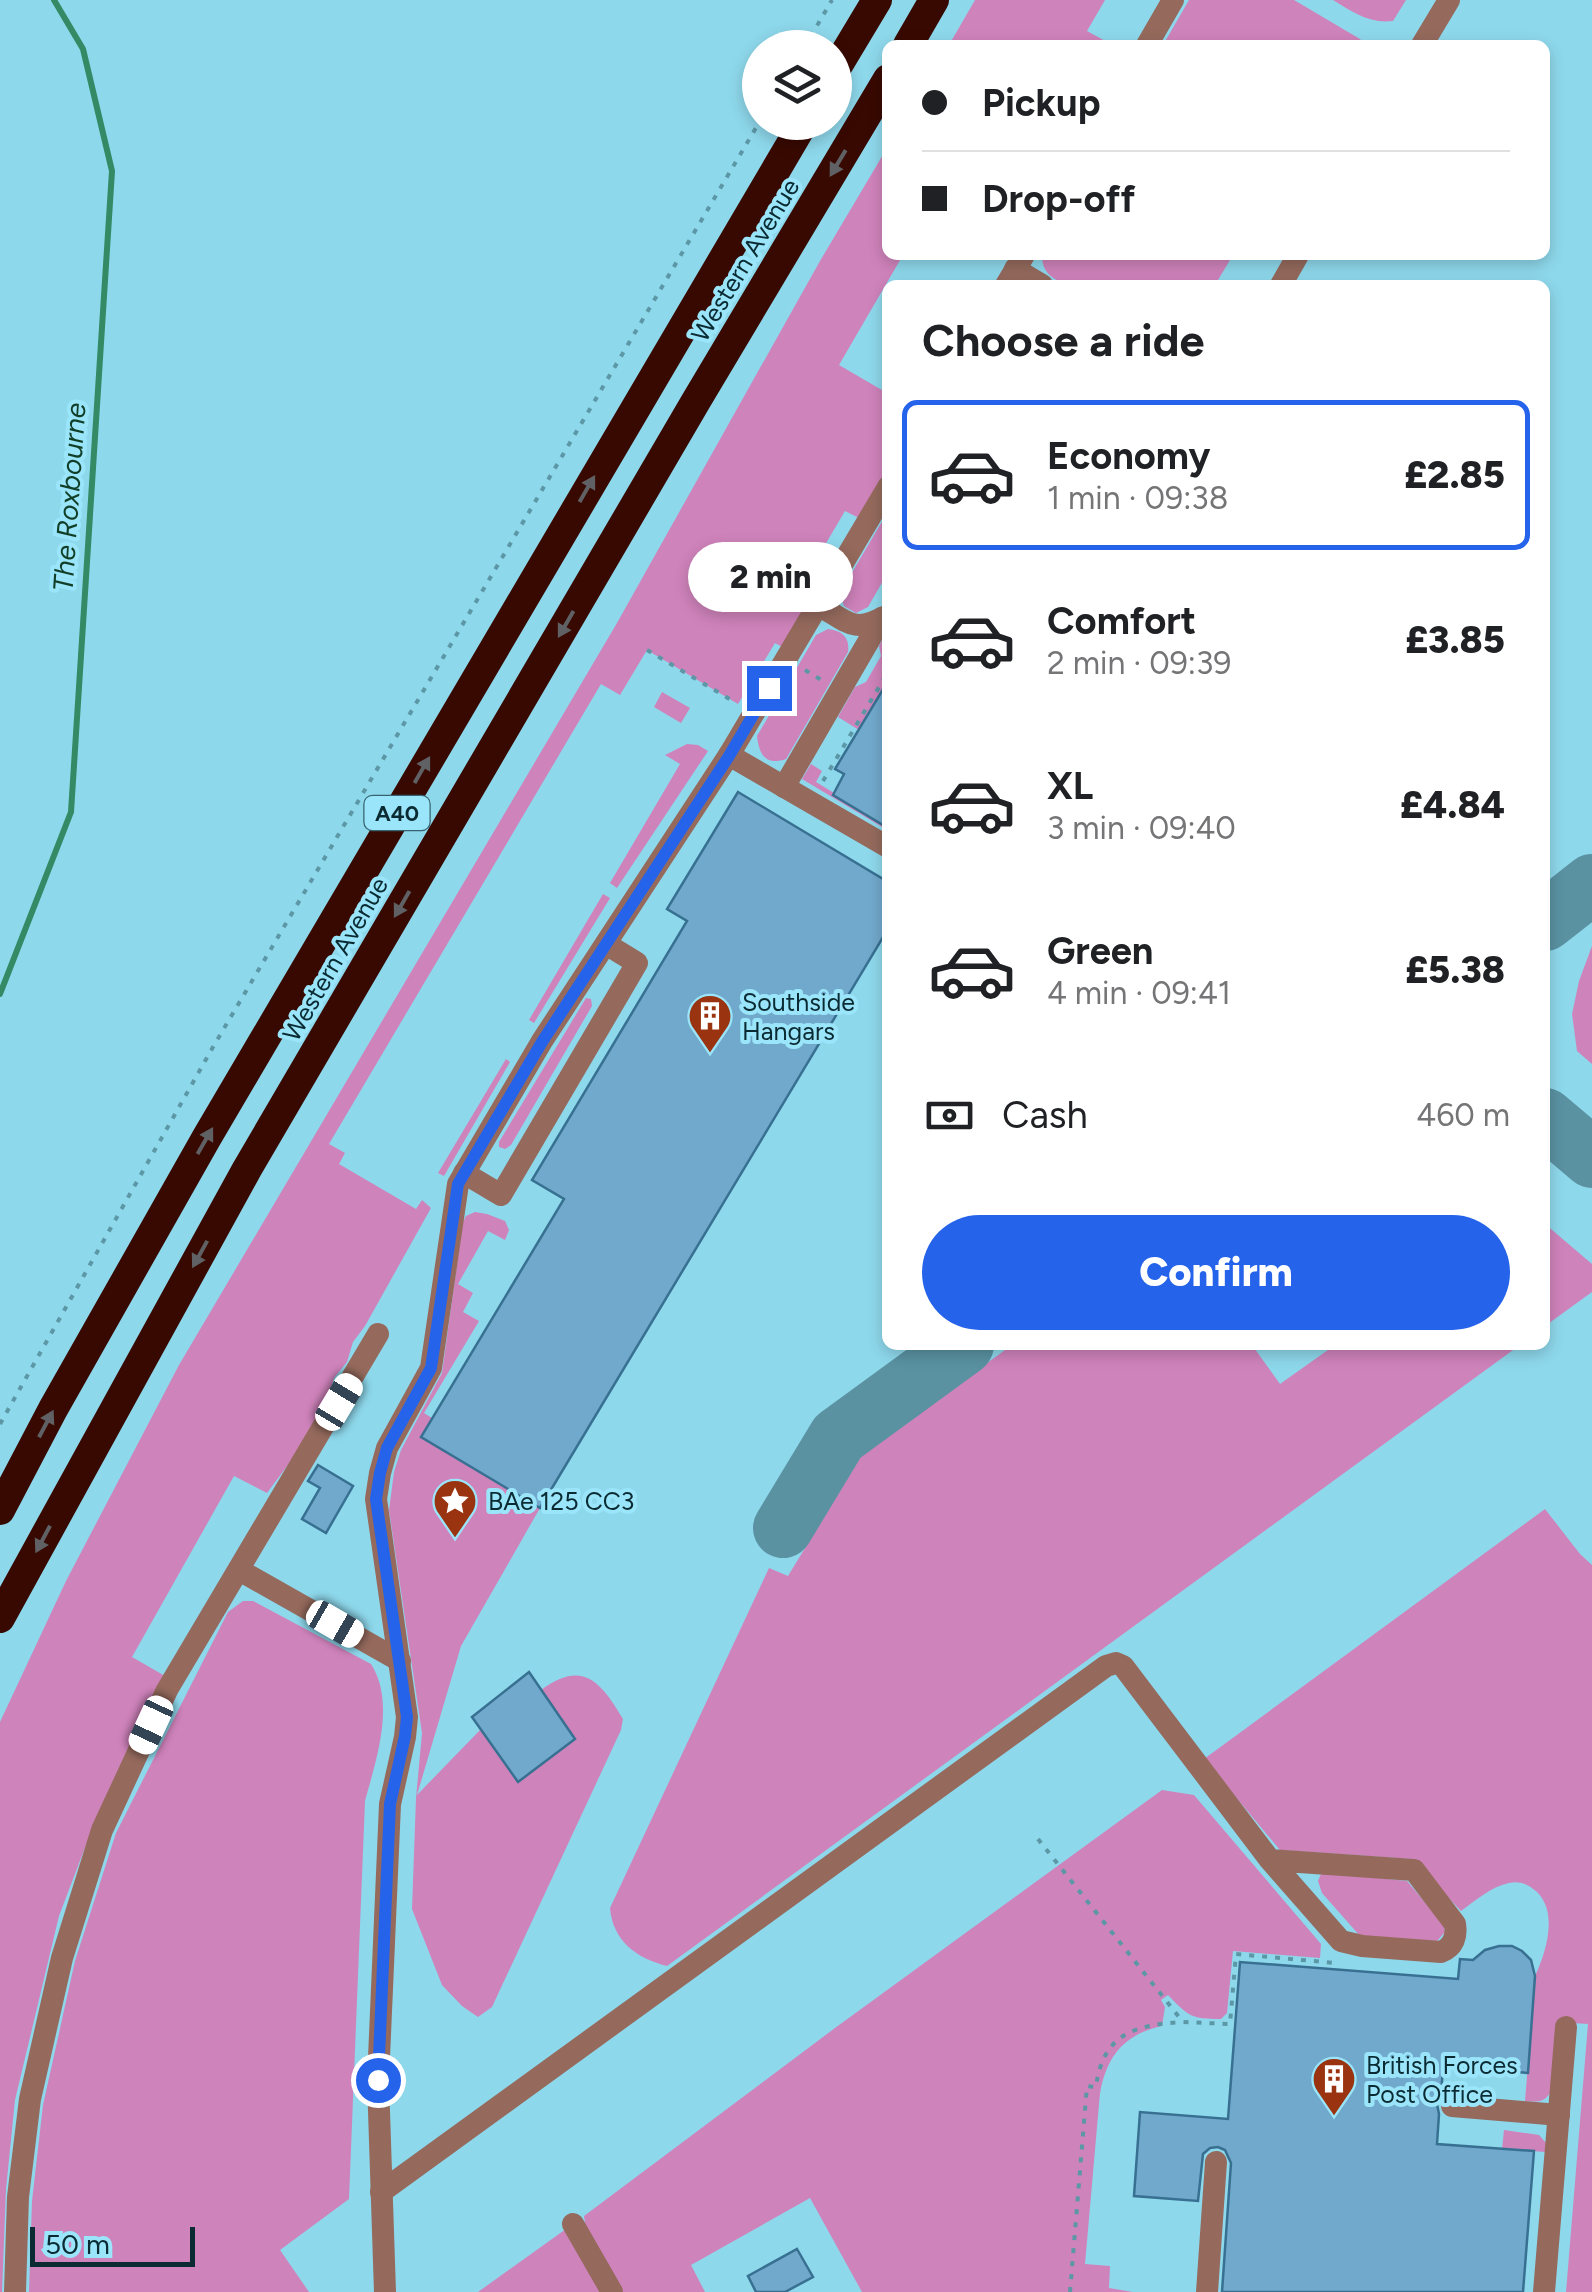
<!DOCTYPE html>
<meta charset="utf-8">
<style>
body{margin:0;font-family:Figtree,sans-serif;background:#f2f2f2;color:#202124;height:100vh;display:flex;flex-direction:column;font-size:38px;white-space:nowrap}
*{box-sizing:border-box;margin:0}
p{font-size:32px;color:#757577}
.icon{flex:none;width:55px;height:55px;fill:none;stroke:currentColor;stroke-width:2;stroke-linecap:round;stroke-linejoin:round}
.map{position:relative;flex:1;overflow:hidden}
.panel{position:absolute;left:882px;top:280px;width:668px;height:1070px;display:flex;flex-direction:column;background:#fff;border-radius:15px;box-shadow:0 5px 15px #0003}
.panel>*{flex:none}
.guide{position:absolute;left:882px;top:40px;width:668px;height:220px;border-radius:15px;box-shadow:0 5px 15px #0003;display:grid;align-content:center;height:220px;padding:0 40px;background:#fff}
.buttons{position:absolute;left:742px;top:30px;display:grid;gap:20px}
.buttons a{display:grid;place-items:center;width:110px;height:110px;border-radius:50%;background:#fff;box-shadow:0 5px 15px #0003;font-size:50px}
.scale{position:absolute;left:30px;bottom:25px;width:165px;box-sizing:border-box;padding-left:10px;border:5px solid #0b2b33;border-top:0;font-size:28px;line-height:35px;white-space:nowrap;color:#0b2b33;-webkit-text-stroke:8px #9be5fa;paint-order:stroke}
.end{position:absolute;width:45px;height:45px;margin:-22px;border:12px solid #2563eb;background:#fff;box-shadow:0 0 0 5px #fff}
.from{border-radius:50%}
.bubble{position:absolute;height:70px;border-radius:35px;background:#fff;box-shadow:0 5px 15px #0003;font-size:32px;font-weight:800;line-height:70px;text-align:center}
.car{position:absolute;width:30px;height:60px;margin:-30px -15px;border-radius:12px;box-shadow:0 0 8px 2px #0007;background:linear-gradient(#fff 24%,#345 0 40%,#fff 0 76%,#345 0 86%,#fff 0)}
.guide b{display:flex;align-items:center;gap:35px;height:95px;font-size:38px}
.guide b+b{border-top:2px solid #e0e0e0}
.guide i{width:25px;height:25px;background:#202124}
ul{padding:0;list-style:none}
li{display:flex;align-items:center;gap:30px;height:150px;margin:0 20px 15px;padding:0 20px;border:5px solid transparent;border-radius:15px}
li div{flex:1}
li b{display:block;font-size:38px}
li em{font-style:normal;font-weight:800}
li.active{border-color:#2563eb}
li>.icon{width:90px;height:90px;stroke-width:1.5}
h2{padding:0 40px;font-size:45px;line-height:120px}
.pay{display:flex;align-items:center;gap:25px;height:110px;padding:0 40px;font-size:38px}
.pay p{margin-inline-start:auto}
.action{display:flex;gap:20px;margin-top:auto;padding:20px 40px}
.action a{flex:1;height:115px;border-radius:60px;background:#2563eb;color:#fff;font-size:40px;font-weight:800;line-height:115px;text-align:center}
.map>svg:first-child{display:block}
</style>
<div class="map">
<svg width="1592" height="2292" viewBox="0 0 1592 2292">
<rect width="100%" height="100%" fill="#8ed8ec"/>
<g fill="#cf83bb">
<polygon points="975,0 1105,0 1087,31 1109,43 949,45"/>
<polygon points="1189,0 1294,0 1360,39 1364,45 1163,45"/>
<path d="M1333 0H1406L1393 21C1369 24 1353 12 1333 0Z"/>
<polygon points="887,148 888,255 903,255 839,365 887,393 887,470 859,518 845,511 799,589 813,598 784,648 775,643 738,704 647,650 620,695 601,684 329,1144 345,1153 339,1164 416,1209 422,1200 431,1208 365,1326 353,1342 347,1362 334,1378 325,1407 296,1454 267,1493 234,1476 132,1657 165,1676 86,1845 59,1916 15,2100 6,2189 2,2292 0,2292 0,1722 66,1581 179,1365 617,623 820,261"/>
<path d="M1042 255H1233L1215 285H1065C1051 277 1042 272 1042 255Z"/>
<polygon points="887,513 887,574 868,607 856,613 844,606 840,593"/>
<path d="M828 629C842 631 850 637 848 652L786 759C766 766 759 755 757 736L816 635Z"/>
<polygon points="887,631 887,700 879,696 859,730 838,717 855,687 866,682 881,656 879,646"/>
<polygon points="662,692 690,708 681,723 654,707"/>
<polygon points="687,744 698,745 708,751 617,888 610,883 680,764 665,755"/>
<polygon points="811,764 822,771 816,782 834,793 833,795 884,826 887,822 887,830 802,779"/>
<polygon points="603,894 610,898 534,1023 529,1020"/>
<polygon points="1592,946 1592,1064 1577,1051 1572,1014 1579,981"/>
<polygon points="586,998 591,999 592,1006 511,1145 505,1149 499,1147 499,1142"/>
<polygon points="506,1059 510,1062 444,1176 438,1173"/>
<path d="M475 1212 487 1214 505 1221 509 1230 505 1240 488 1231 458 1284 473 1293 463 1312 479 1321 424 1413 432 1418 422 1437 540 1508 461 1646 417 1795 481 1729 518 1781 575 1739 541 1690C583 1659 601 1682 623 1719L621 1730 492 2007 478 2017 462 2006 442 1985 412 1909 416 1798 422 1733 389 1510 394 1472 401 1450 442 1373 463 1222 466 1216Z"/>
<polygon points="1545,1224 1592,1264 1592,1292 1545,1326"/>
<path d="M1012 1345H1252L1280 1384 1335 1345H1520L667 1966C636 1958 613 1941 610 1908L769 1568 788 1576 863 1453Z"/>
<path d="M1545 1509 1580 1554 1592 1565V2292H1566L1588 2024 1557 2022 1550 2093C1544 2103 1536 2102 1525 2101L1535 1976C1547 1950 1560 1907 1532 1888 1525 1883 1517 1881 1509 1883 1492 1886 1475 1901 1461 1911L1412 1859 1280 1850 1204 1759Z"/>
<path d="M243 1601H253L371 1664C396 1703 376 1760 365 1801L349 2199 280 2250 309 2292H29L32 2201 43 2105 75 1961 116 1833 228 1612Z"/>
<path d="M1162 1790 1194 1795 1321 1944 1320 1958 1233 1951 1227 2013 1221 2019C1191 2019 1188 2016 1168 1995L1161 2000 1165 2007 1162 2026C1125 2034 1107 2055 1100 2093L1085 2264 1110 2266 1109 2288 1133 2292H862L810 2198 691 2265 705 2292H622L586 2230 584 2216 835 2028Z"/>
<polygon points="1329,1873 1407,1881 1444,1925 1445,1932 1437,1941 1360,1936 1322,1893 1318,1881 1321,1874"/>
<polygon points="1504,2130 1539,2135 1547,2144 1546,2152 1502,2149"/>
<polygon points="566,2229 603,2292 478,2292"/>
</g>
<g fill="none" stroke-linecap="round" stroke-linejoin="round">
<polyline stroke="#348a64" stroke-width="6" points="0,994 71,812 112,171 83,49 54,0"/>
<g stroke="#5a92a2" stroke-width="60">
<polyline points="1545,921 1592,884"/>
<polyline points="1545,1118 1592,1158"/>
<polyline points="783,1528 838,1437 964,1345"/>
</g>
</g>
<g fill="#71a9cc" stroke="#387091" stroke-width="2.5">
<polygon points="888,681 888,828 833,795 844,774 835,769"/>
<polygon points="738,792 888,882 888,929 540,1508 421,1437 564,1199 532,1180 687,921 667,909"/>
<polygon points="318,1465 353,1486 326,1533 302,1519 320,1488 308,1481"/>
<polygon points="529,1672 575,1739 518,1782 472,1717"/>
<polygon points="1499,1946 1512,1946 1522,1951 1531,1960 1535,1976 1528,2073 1443,2066 1441,2096 1437,2104 1439,2114 1437,2144 1534,2151 1523,2292 1222,2292 1231,2163 1225,2150 1218,2147 1210,2148 1203,2154 1198,2201 1134,2196 1140,2112 1228,2119 1240,1962 1458,1979 1460,1959 1473,1960 1485,1950"/>
<polygon points="797,2249 813,2277 785,2292 756,2292 748,2276"/>
</g>
<g fill="none" stroke-linecap="round" stroke-linejoin="round">
<g stroke="#5c97a6" stroke-width="4" stroke-dasharray="5 8" stroke-linecap="butt">
<polyline points="804,48 832,0"/>
<polyline points="647,650 733,701"/>
<polyline points="805,670 823,681"/>
<polyline points="823,781 888,672"/>
<polyline points="0,1424 213,1047 760,121"/>
<polyline points="1038,1839 1183,2022 1230,2024 1236,1954 1335,1963"/>
<path d="M1070 2292 1087 2086 1096 2087C1103 2032 1137 2025 1183 2022"/>
</g>
<g stroke="#956a5d" stroke-width="22">
<polyline points="1147,45 1173,0"/>
<polyline points="1422,45 1449,0"/>
<polyline points="1015,269 1042,285"/>
<polyline points="1006,285 1024,255"/>
<polyline points="1281,285 1298,255"/>
<path d="M818 605C847 621 853 634 884 617"/>
<polyline points="729,755 888,847"/>
<polyline points="784,787 882,618"/>
<polyline points="464,1173 501,1195 637,963 606,944"/>
<polyline points="239,1570 400,1661"/>
<polyline points="1452,2106 1559,2115"/>
<path d="M381 2192 1106 1666 1116 1663 1123 1666 1270 1860 1414 1870 1455 1924C1457 1936 1454 1947 1441 1952L1362 1946 1341 1941 1270 1860"/>
<polyline points="573,2224 612,2292"/>
<polyline points="15,2292 18,2197 30,2099 62,1958 102,1830 167,1690 378,1334"/>
<polyline points="385,2292 378,2081 390,1804 405,1737 407,1717 376,1499 380,1473 387,1448 431,1368 458,1184 542,1041 729,755 888,487"/>
<polyline points="1207,2292 1216,2162"/>
<polyline points="1544,2292 1566,2027"/>
</g>
<g stroke="#380900" stroke-width="30">
<polyline points="908,45 934,0"/>
<polyline points="835,70 877,0"/>
<polyline points="0,1510 53,1409 207,1137 804,122"/>
<polyline points="0,1618 247,1169 696,401 888,79"/>
</g>
</g>
<defs><path id="oneway-solid" d="M-6-.8H1V-3.2L6.5 0L1 3.2V.8H-6Z" transform="scale(2.5)"/></defs>
<g fill="#606164">
<use href="#oneway-solid" transform="translate(838 163) rotate(121)"/>
<use href="#oneway-solid" transform="translate(587 489) rotate(-60)"/>
<use href="#oneway-solid" transform="translate(566 624) rotate(120)"/>
<use href="#oneway-solid" transform="translate(422 770) rotate(-60)"/>
<use href="#oneway-solid" transform="translate(402 904) rotate(120)"/>
<use href="#oneway-solid" transform="translate(205 1141) rotate(-60)"/>
<use href="#oneway-solid" transform="translate(200 1254) rotate(119)"/>
<use href="#oneway-solid" transform="translate(46 1424) rotate(-62)"/>
<use href="#oneway-solid" transform="translate(43 1539) rotate(118)"/>
</g>
<g fill="none" stroke-linecap="round" stroke-linejoin="round">
<polyline stroke="#2563eb" stroke-width="12" points="378,2080 390,1804 405,1736 407,1717 376,1499 380,1473 387,1448 431,1368 458,1184 542,1042 729,756 769,688"/>
</g>
<defs>
<symbol id="building-pin" viewBox="-11 -11 22 30"><path d="M0 17L-7.5 6A9.5 9.5 0 1 1 7.5 6Z" fill="#9a3310" stroke="#9be5fa"/><path d="M-4-6H4V6H1V3H-1V6H-4ZM-2.5-4.3h1.7v1.8h-1.7ZM.8-4.3h1.7v1.8H.8ZM-2.5-1h1.7V.8h-1.7ZM.8-1h1.7V.8H.8Z" fill="#fff"/></symbol>
<symbol id="sight-pin" viewBox="-11 -11 22 30"><path d="M0 17L-7.5 6A9.5 9.5 0 1 1 7.5 6Z" fill="#9a3310" stroke="#9be5fa"/><path d="M0-6L1.8-2.2L6-1.7L2.9 1.2L3.7 5.4L0 3.3L-3.7 5.4L-2.9 1.2L-6-1.7L-1.8-2.2Z" fill="#fff"/></symbol>
</defs>
<g fill-rule="evenodd">
<use href="#building-pin" x="685" y="991" width="50" height="68"/>
<use href="#sight-pin" x="430" y="1476" width="50" height="68"/>
<use href="#building-pin" x="1309" y="2054" width="50" height="68"/>
</g>
<g text-anchor="middle" dominant-baseline="central" stroke-width="8" stroke-linejoin="round" paint-order="stroke">
<rect fill="#9be5fa" stroke="#36636f" stroke-width="2.5" x="364.5" y="796" width="65" height="34" rx="8"/>
<g font-size="22" font-weight="bold" fill="#0b2b33">
<text x="397" y="813">A40</text>
</g>
<g font-size="25" fill="#0b2b33" stroke="#9be5fa">
<text transform="translate(745 260) rotate(-59)">Western Avenue</text>
<text transform="translate(335 959) rotate(-60)">Western Avenue</text>
</g>
<g font-size="25" fill="#0b2b33" stroke="#9be5fa" text-anchor="start">
<text x="742" y="1002">Southside<tspan x="742" dy="29">Hangars</tspan></text>
<text x="488" y="1501">BAe 125 CC3</text>
<text x="1366" y="2065">British Forces<tspan x="1366" dy="29">Post Office</tspan></text>
</g>
<g font-size="28" font-style="italic" fill="#113e27" stroke="#9be5fa">
<text transform="translate(69 497) rotate(-86)">The Roxbourne</text>
</g>
</g>
</svg>
<div class="buttons">
<a><svg class="icon" aria-label="layers" viewBox="0 0 24 24"><path d="M12 4l9 5-9 5-9-5zM3 14l9 5 9-5"/></svg></a>
</div>
<div class="scale">50 m</div>
<i class="end from" style="left:378px;top:2080px"></i>
<i class="end" style="left:769px;top:688px"></i>
<div class="bubble" style="left:688px;top:542px;width:165px">2 min</div>
<i class="car" style="left:339px;top:1402px;rotate:31deg"></i>
<i class="car" style="left:335px;top:1624px;rotate:120deg"></i>
<i class="car" style="left:151px;top:1725px;rotate:205deg"></i>
<div class="guide">
<b><i class="from"></i>Pickup</b>
<b><i></i>Drop-off</b>
</div>
<section class="panel">
<h2>Choose a ride</h2>
<ul>
<li class="active"><svg class="icon" aria-label="car" viewBox="0 0 24 24"><path d="M5 17H2v-5l4-1 3-4h7l3 4 3 1v5h-3M9 17h6M6 11h13"/><circle cx="7" cy="17" r="2"/><circle cx="17" cy="17" r="2"/></svg><div><b>Economy</b><p>1 min · 09:38</p></div><em>£2.85</em></li>
<li><svg class="icon" aria-label="car" viewBox="0 0 24 24"><path d="M5 17H2v-5l4-1 3-4h7l3 4 3 1v5h-3M9 17h6M6 11h13"/><circle cx="7" cy="17" r="2"/><circle cx="17" cy="17" r="2"/></svg><div><b>Comfort</b><p>2 min · 09:39</p></div><em>£3.85</em></li>
<li><svg class="icon" aria-label="car" viewBox="0 0 24 24"><path d="M5 17H2v-5l4-1 3-4h7l3 4 3 1v5h-3M9 17h6M6 11h13"/><circle cx="7" cy="17" r="2"/><circle cx="17" cy="17" r="2"/></svg><div><b>XL</b><p>3 min · 09:40</p></div><em>£4.84</em></li>
<li><svg class="icon" aria-label="car" viewBox="0 0 24 24"><path d="M5 17H2v-5l4-1 3-4h7l3 4 3 1v5h-3M9 17h6M6 11h13"/><circle cx="7" cy="17" r="2"/><circle cx="17" cy="17" r="2"/></svg><div><b>Green</b><p>4 min · 09:41</p></div><em>£5.38</em></li>
</ul>
<div class="pay"><svg class="icon" aria-label="cash" viewBox="0 0 24 24"><path d="M3 7h18v10H3z"/><circle cx="12" cy="12" r="2"/></svg>Cash<p>460 m</p></div>
<div class="action"><a>Confirm</a></div>
</section>
</div>
